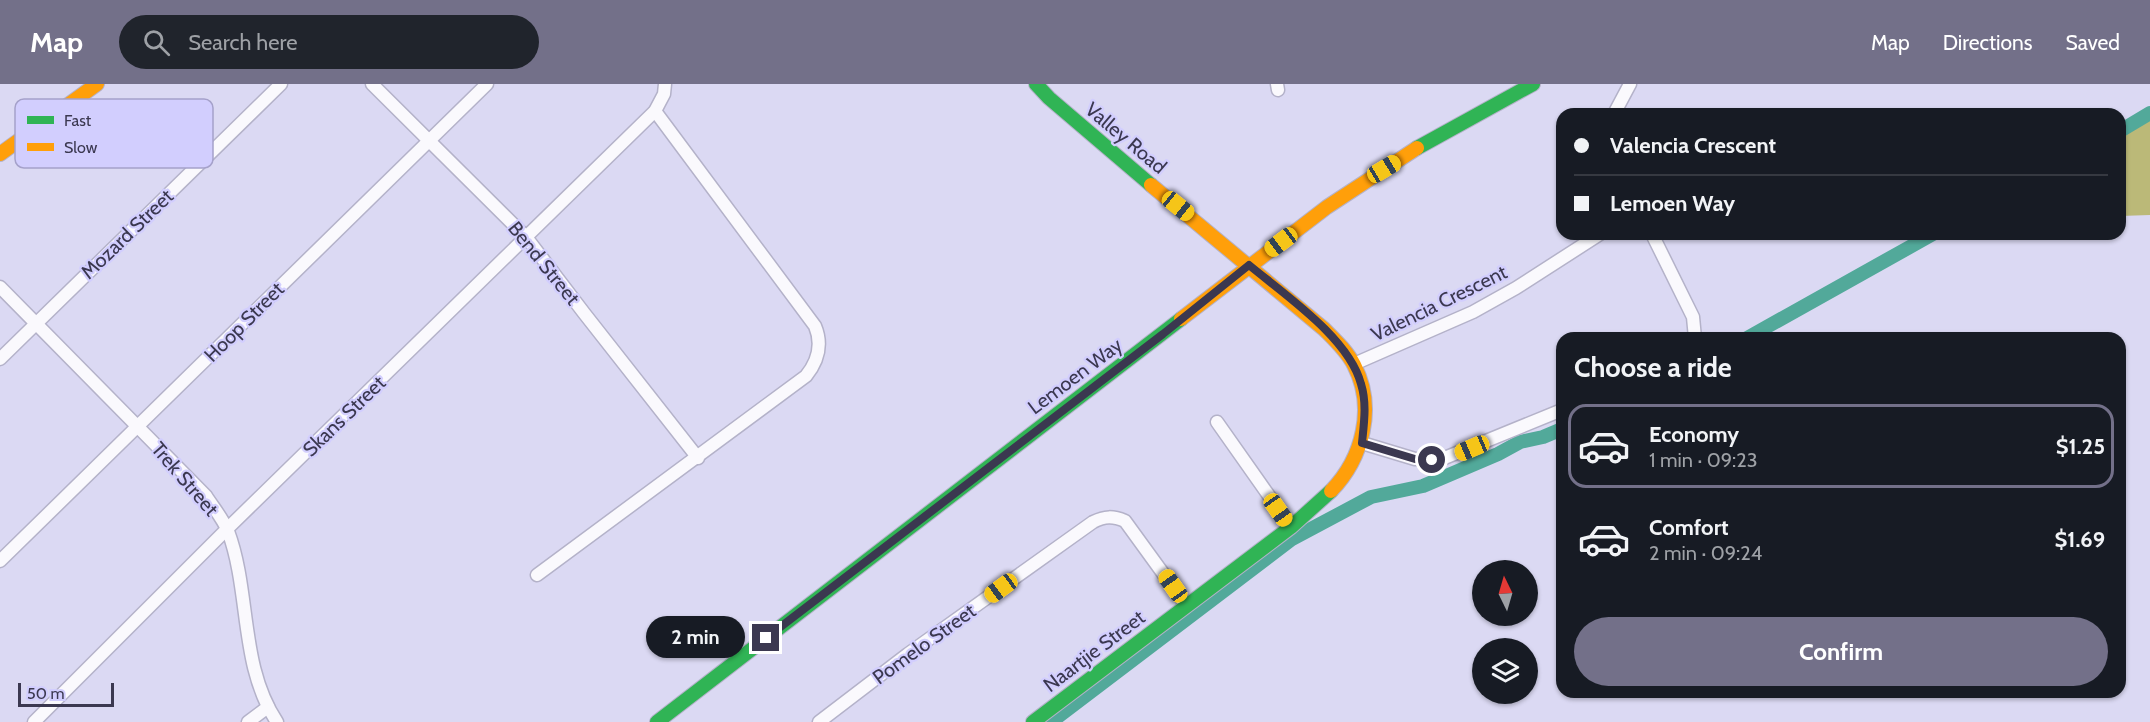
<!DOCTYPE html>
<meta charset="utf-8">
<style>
body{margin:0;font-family:Cabin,sans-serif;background:#20242c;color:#f1f3f6;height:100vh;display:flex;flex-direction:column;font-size:22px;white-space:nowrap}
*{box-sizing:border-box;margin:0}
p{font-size:20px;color:#9ea1a6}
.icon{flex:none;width:33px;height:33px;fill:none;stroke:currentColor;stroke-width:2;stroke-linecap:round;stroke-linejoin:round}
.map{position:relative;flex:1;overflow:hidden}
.details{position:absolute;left:1556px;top:248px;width:570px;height:366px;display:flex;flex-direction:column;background:#171b24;border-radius:18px;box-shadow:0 2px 4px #0004}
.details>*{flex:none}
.banner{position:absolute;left:1556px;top:24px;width:570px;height:132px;border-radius:18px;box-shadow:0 2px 4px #0004;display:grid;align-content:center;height:132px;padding:0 18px;background:#171b24}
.needle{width:39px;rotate:355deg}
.buttons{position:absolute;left:1472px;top:476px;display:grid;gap:12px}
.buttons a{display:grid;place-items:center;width:66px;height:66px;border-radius:50%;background:#171b24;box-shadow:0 2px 4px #0004;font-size:30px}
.scale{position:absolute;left:18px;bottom:15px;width:96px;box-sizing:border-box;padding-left:6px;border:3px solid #3b3850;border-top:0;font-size:16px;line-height:21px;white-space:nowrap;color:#3b3850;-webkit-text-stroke:4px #d2cefe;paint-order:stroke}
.end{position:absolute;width:27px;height:27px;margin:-14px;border:8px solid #3b3850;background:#fff;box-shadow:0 0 0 3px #fff}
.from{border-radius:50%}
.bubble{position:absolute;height:42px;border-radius:21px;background:#171b24;box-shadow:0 2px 4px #0004;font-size:20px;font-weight:700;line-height:42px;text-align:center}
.car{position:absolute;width:18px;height:36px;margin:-18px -9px;border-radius:8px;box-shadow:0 0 4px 2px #0007;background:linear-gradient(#f5c518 24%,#345 0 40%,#f5c518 0 76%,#345 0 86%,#f5c518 0)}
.banner b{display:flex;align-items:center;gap:21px;height:57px;font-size:22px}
.banner b+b{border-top:2px solid #363941}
.banner i{width:15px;height:15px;background:#f1f3f6}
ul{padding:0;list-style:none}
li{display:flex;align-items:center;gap:18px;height:84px;margin:0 12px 9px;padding:0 6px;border:3px solid transparent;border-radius:18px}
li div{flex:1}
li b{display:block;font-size:22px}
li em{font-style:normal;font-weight:700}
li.active{border-color:#737089}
li>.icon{width:54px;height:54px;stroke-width:1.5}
h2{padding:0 18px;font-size:27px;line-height:72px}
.action{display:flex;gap:12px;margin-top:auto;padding:12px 18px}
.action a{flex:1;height:69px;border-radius:36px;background:#737089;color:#fff;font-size:24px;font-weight:700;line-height:69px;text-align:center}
header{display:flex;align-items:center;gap:36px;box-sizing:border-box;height:84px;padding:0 30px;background:#737089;color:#fff}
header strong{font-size:28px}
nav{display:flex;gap:33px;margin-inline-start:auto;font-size:21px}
.search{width:420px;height:54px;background:#20242c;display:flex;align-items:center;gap:15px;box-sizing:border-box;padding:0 21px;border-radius:33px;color:#9ea1a6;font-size:22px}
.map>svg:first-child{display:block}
</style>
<header>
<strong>Map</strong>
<div class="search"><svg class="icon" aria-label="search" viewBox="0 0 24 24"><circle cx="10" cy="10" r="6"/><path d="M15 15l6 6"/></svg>Search here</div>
<nav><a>Map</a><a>Directions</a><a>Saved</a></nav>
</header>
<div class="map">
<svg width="2150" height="638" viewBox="0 0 2150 638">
<rect width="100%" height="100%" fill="#dbd9f3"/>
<polygon fill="#bbb978" points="2150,30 2150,131 2120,132 2120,49"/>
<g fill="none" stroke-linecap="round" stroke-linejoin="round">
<g stroke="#52a99a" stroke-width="14">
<polyline points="2120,47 2150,29"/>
<polyline points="1747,254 1933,150"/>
<polyline points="1051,638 1292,455 1371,413 1423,402 1498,370 1520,358 1543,353 1562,345"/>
</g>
<defs>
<g id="street">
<polyline points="372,0 526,153 584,229 698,374"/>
<polyline points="1277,0 1278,6"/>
<polyline points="1614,30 1630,0"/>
<polyline points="1652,150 1693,233 1695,254"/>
<path d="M0 203 206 412C213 423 223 435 228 447 251 509 239 581 277 638"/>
<polyline points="0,275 281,0"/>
<polyline points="1354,280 1473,228 1516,204 1600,150"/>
<polyline points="1217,338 1291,443"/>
<polyline points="1362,359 1415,375 1442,375 1562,326"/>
<polyline points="0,477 487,0"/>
<path d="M537 491 806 292C818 277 823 261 815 242L655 27"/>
<polyline points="34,638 227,445 655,27 664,10 665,0"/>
<polyline points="248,638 268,623"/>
<path d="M819 638 908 570 1093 438C1105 432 1113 432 1125 437L1186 521"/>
</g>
<g id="fast">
<polyline points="1036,0 1049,14 1151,101"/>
<polyline points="1417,64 1533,0"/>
<polyline points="657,638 1181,235"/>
<polyline points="1033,638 1291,443 1331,407"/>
</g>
<g id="slow">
<polyline points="0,70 97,0"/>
<path d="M1151 101 1324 245C1335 256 1347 267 1354 281 1376 323 1363 374 1331 407"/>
<polyline points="1181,235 1327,123 1417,64"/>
</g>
</defs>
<use href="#street" stroke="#b4b2c9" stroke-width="15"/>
<use href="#fast" stroke="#b4b2c9" stroke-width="16"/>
<use href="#slow" stroke="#b4b2c9" stroke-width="16"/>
<use href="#street" stroke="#faf9fd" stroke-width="12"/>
<use href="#fast" stroke="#30b455" stroke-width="14"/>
<use href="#slow" stroke="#ff9f0a" stroke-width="14"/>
</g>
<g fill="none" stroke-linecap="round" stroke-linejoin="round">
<path stroke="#3b3850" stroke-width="8" d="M766 554 1163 250 1249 181C1285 211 1349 254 1361 300 1367 319 1364 339 1362 359L1415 375 1432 376"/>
</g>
<g text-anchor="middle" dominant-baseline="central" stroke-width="4.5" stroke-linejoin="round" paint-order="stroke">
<g font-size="20" fill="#3b3850" stroke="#d2cefe">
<text transform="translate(1126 54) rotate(40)">Valley Road</text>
<text transform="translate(127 150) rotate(-44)">Mozard Street</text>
<text transform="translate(544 179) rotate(51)">Bend Street</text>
<text transform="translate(1439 219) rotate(-26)">Valencia Crescent</text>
<text transform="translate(244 238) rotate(-45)">Hoop Street</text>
<text transform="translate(1075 292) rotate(-37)">Lemoen Way</text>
<text transform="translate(344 332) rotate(-44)">Skans Street</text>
<text transform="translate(185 395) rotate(49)">Trek Street</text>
<text transform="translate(924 560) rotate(-36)">Pomelo Street</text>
<text transform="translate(1094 567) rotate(-37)">Naartjie Street</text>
</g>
</g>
<rect x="15" y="15" width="198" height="69" rx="9" fill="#d2cefe" stroke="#a5a1ca" stroke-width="1.5"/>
<rect x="27" y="32" width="27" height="8" fill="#30b455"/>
<rect x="27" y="59" width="27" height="8" fill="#ff9f0a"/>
<g font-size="16" fill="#3b3850">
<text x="64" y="42">Fast</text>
<text x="64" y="69">Slow</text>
</g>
</svg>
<div class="buttons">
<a><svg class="needle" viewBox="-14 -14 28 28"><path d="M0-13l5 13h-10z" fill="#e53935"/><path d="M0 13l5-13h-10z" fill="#9ea1a6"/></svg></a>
<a><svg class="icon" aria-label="layers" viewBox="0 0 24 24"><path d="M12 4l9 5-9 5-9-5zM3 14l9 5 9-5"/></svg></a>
</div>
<div class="scale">50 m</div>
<i class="end from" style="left:1432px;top:376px"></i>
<i class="end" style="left:766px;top:554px"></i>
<div class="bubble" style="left:646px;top:532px;width:99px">2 min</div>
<i class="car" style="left:1384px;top:85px;rotate:59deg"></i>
<i class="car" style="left:1178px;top:122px;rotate:129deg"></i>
<i class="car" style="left:1281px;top:158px;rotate:233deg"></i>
<i class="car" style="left:1472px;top:364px;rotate:247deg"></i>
<i class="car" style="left:1278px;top:426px;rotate:145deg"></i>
<i class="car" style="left:1173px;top:502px;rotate:325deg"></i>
<i class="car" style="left:1001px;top:504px;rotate:234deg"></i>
<div class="banner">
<b><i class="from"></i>Valencia Crescent</b>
<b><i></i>Lemoen Way</b>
</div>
<section class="details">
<h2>Choose a ride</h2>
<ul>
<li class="active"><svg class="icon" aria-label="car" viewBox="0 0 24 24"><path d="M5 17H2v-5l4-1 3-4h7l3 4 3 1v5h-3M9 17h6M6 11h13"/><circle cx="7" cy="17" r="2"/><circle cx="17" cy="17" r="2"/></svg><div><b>Economy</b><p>1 min · 09:23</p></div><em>$1.25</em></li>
<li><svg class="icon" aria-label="car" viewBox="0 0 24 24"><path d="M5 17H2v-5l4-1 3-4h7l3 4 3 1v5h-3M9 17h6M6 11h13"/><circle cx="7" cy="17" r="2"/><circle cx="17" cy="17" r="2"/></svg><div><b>Comfort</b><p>2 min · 09:24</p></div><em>$1.69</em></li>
</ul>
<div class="action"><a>Confirm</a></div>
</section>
</div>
